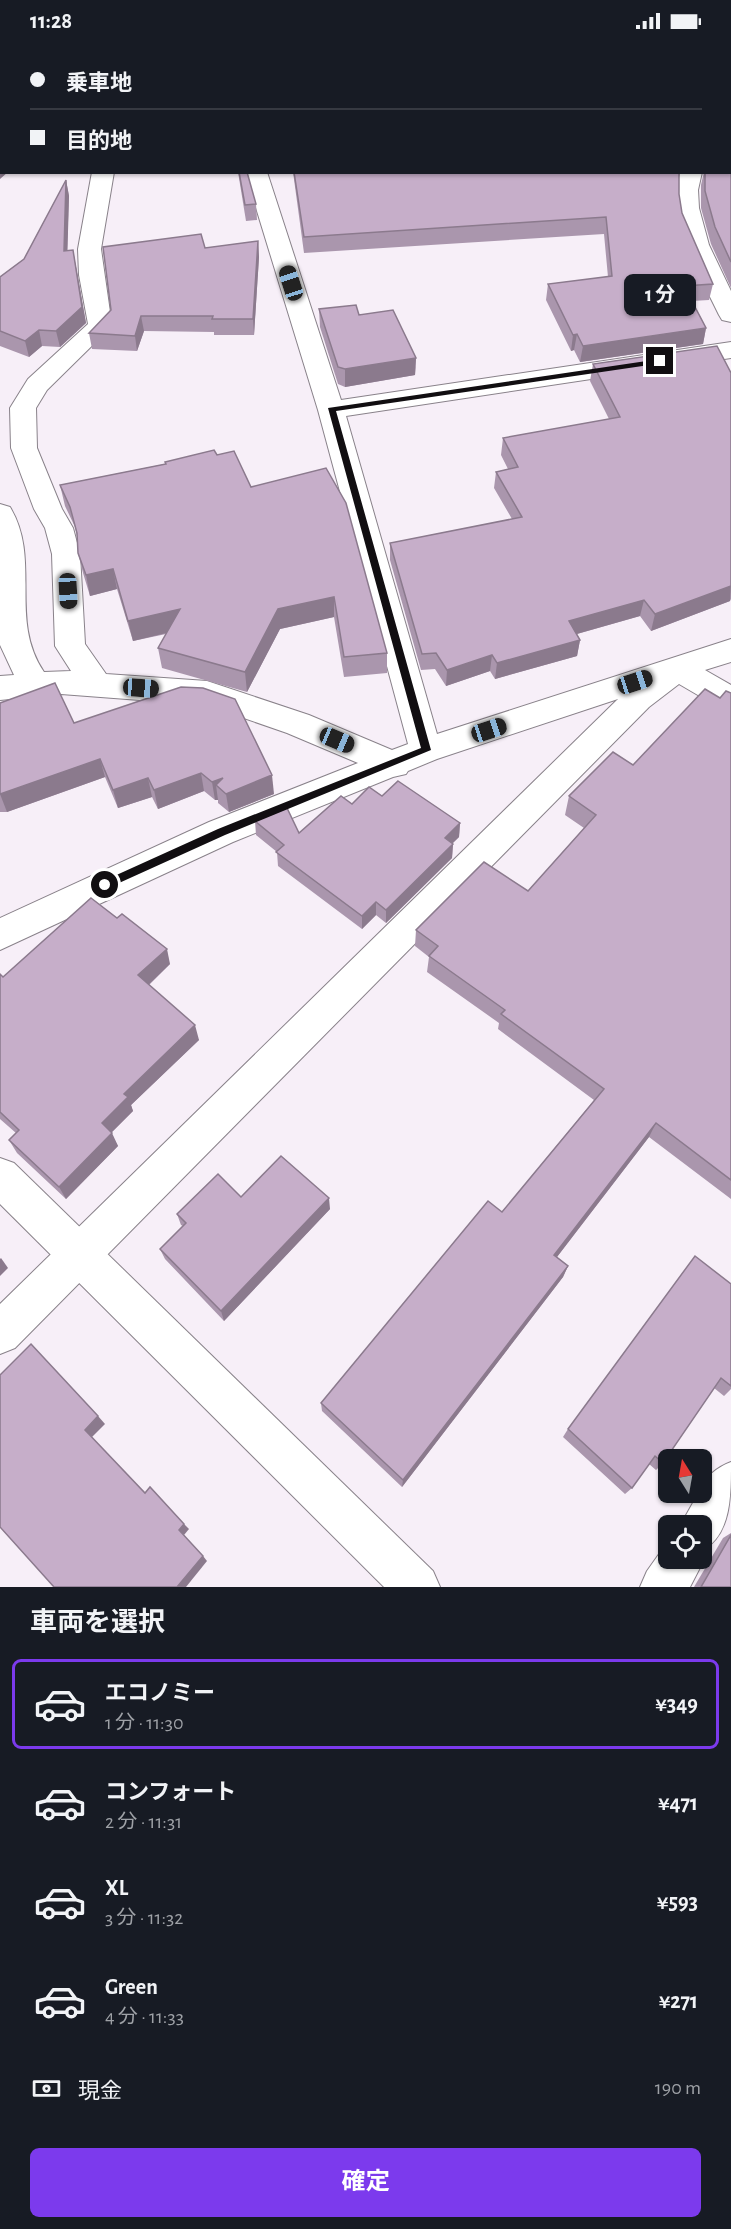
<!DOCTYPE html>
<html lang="ja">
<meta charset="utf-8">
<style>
body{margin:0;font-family:"Alegreya Sans","Noto Sans JP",sans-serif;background:#242831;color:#f1f3f6;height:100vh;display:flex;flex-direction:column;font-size:22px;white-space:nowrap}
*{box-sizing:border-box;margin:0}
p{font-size:20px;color:#9ea1a6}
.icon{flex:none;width:33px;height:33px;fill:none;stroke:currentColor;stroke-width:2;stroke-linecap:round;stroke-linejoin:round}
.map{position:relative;height:1545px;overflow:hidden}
.sheet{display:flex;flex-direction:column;background:#171b24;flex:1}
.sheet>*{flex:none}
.banner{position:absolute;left:0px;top:0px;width:732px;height:132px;box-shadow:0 2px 4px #0004;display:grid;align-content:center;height:132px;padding:0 30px;background:#171b24}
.needle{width:39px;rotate:349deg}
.fabs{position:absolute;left:658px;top:1407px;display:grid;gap:12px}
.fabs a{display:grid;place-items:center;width:54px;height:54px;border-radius:9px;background:#171b24;box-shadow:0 2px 4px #0004;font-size:30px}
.end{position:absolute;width:27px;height:27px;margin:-14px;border:8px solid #110e11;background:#fff;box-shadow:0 0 0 3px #fff}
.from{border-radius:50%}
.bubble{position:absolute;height:42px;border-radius:9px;background:#171b24;box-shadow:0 2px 4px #0004;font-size:20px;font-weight:700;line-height:42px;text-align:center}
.car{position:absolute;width:18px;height:36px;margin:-18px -9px;border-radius:8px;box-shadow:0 0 4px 2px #0007;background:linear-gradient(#222 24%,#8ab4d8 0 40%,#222 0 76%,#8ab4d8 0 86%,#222 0)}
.banner b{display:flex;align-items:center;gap:21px;height:57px;font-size:22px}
.banner b+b{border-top:2px solid #363941}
.banner i{width:15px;height:15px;background:#f1f3f6}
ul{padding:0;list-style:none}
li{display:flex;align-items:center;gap:18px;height:90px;margin:0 12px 9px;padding:0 18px;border:3px solid transparent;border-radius:9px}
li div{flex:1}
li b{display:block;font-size:22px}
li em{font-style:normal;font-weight:700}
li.active{border-color:#7c3aed}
li>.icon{width:54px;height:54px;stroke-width:1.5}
h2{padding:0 30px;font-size:27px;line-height:72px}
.pay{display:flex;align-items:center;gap:15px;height:66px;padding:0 30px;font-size:22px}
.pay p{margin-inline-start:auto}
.action{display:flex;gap:12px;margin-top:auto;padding:12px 30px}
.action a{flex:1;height:69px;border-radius:9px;background:#7c3aed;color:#fff;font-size:24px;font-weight:700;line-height:69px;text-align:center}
.status{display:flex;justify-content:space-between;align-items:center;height:42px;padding:0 30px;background:#171b24;direction:ltr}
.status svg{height:16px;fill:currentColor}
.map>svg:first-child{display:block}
</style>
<div class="status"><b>11:28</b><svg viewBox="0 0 49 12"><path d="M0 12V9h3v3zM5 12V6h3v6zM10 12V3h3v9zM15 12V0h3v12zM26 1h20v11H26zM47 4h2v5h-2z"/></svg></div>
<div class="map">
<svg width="731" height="1545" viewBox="0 0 731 1545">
<rect width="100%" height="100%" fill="#f7eff8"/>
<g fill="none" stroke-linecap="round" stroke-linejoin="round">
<defs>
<g id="street">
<path d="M92 130H114L101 207 112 284 47 348 36 366 37 406 62 467 73 486 80 512 85 602 106 632 207 639 309 673 392 708 408 702 318 368 245 130H267L341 358 731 300V316L346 374 437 692 731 597V620L705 628 731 643V670L720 666 679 642 649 665 15 1306 0 1312V1262L618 657 437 717 408 729 406 732 393 735 233 800 0 908V876L209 780 358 721 287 691 206 663 61 652 0 658V634L14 633 0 603V462L10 465C42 518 8 577 44 630L71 629 55 604 52 512 45 486 34 467 11 406 10 366 28 337 88 282 79 233 78 207Z"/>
<path d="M680 130H702L698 148 699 166 709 203 731 249V280L722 278 719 273C697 227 668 183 680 130Z"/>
<path d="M731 1420C731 1456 731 1492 702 1509V1484H680L699 1450H702C703 1435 718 1425 731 1420Z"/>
<polygon points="669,1498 669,1516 702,1516 702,1509 705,1516 690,1545 640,1545 647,1529"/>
</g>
<polygon id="secondary" points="0,1116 14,1121 433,1529 440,1545 384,1545 0,1162"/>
</defs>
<use href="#street" stroke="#89828a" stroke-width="2"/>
<use href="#secondary" stroke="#89828a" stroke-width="2"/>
<use href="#street" fill="#fff" fill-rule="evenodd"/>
<use href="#secondary" fill="#fff" fill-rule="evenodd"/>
</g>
<g fill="#aa96ad">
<polygon points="731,118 731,246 711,202 701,166 701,143 704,130 730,130"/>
<polygon points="238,130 247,130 256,162 257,178 246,179"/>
<polygon points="293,130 679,130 679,152 682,171 713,242 709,258 692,259 706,286 703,302 580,320 574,308 571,309 546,258 548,242 608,235 604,192 304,211"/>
<polygon points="66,138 69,154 67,209 76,225 86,281 60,305 42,304 29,315 0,304 0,235 24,217"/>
<polygon points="258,199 259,215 254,293 214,293 214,290 144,289 137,309 92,307 89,291 205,206"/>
<polygon points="319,267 359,273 416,316 415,333 345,345 338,342 320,285"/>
<polygon points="593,322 731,331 731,557 730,559 651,589 640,574 577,592 580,598 577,614 495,637 490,629 446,644 435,627 421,628 390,518 390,501 512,477 494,446 496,430 508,427 501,413 503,396 609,377 590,339"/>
<polygon points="217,413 251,445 387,611 387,631 344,635 334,575 280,587 247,650 162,626 158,606 166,592 133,599 117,547 90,554 83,531 78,511 77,494 75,485 65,464 60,443 165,422 165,420"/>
<polygon points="731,651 731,1157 649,1095 557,1215 568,1224 563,1235 402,1445 322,1369 321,1361 502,1170 594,1058 498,987 499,981 427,930 429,915 415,904 416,888 528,849 584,786 565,773 569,754 633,723 720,656"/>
<polygon points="0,661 74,681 274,752 229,770 218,761 218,758 215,758 204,749 158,767 152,755 118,766 105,735 7,770 0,770"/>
<polygon points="382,754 460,781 459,795 452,802 453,802 452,816 386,881 376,873 362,887 278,824 277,810 256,793 255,779 299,791 352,762"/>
<polygon points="170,922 149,943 199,998 131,1063 133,1069 111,1091 118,1104 66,1157 17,1111 9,1098 16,1091 0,1077 0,932 3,935"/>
<polygon points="241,1155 330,1167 224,1279 165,1217 160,1207 183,1184 181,1183 177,1172"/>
<polygon points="731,1242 731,1347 724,1354 714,1346 663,1421 656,1428 649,1422 632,1446 625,1452 563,1395 568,1387"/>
<polygon points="731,1491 731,1545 694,1545 723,1496"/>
</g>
<g fill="#8b7a8d">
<polygon points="2,117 2,130 8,130 0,137 0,118"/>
<polygon points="66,138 69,154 67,226 64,209"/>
<polygon points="258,199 259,215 254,293 253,277"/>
<polygon points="73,208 86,281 60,305 56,289"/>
<polygon points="141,274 144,289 137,309 135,294"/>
<polygon points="706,286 703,302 580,320 583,304"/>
<polygon points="39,288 42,304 29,315 25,299"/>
<polygon points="577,292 574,308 571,309 573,293"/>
<polygon points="416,316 415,333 345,345 345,327"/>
<polygon points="113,527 117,547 90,554 86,533"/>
<polygon points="731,544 730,559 651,589 655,572"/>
<polygon points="334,555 334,575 280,587 247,650 245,630 278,567"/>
<polygon points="644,558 640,574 566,595 569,579"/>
<polygon points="180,567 183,587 133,599 128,579"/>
<polygon points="580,598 577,614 495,637 497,621"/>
<polygon points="492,613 490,629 446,644 447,628"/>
<polygon points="100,717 105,735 7,770 0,752"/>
<polygon points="201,731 204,749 158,767 154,748"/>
<polygon points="272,733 274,752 229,770 226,752"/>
<polygon points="148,736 152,755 118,766 113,748"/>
<polygon points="223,736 216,743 218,758 215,758 212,740"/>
<polygon points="460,781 459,795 443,810 445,796"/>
<polygon points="453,802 452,816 386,881 386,868"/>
<polygon points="376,860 376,873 362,887 362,874"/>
<polygon points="167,907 170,922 142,949 138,933"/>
<polygon points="195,983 199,998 131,1063 133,1069 107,1095 102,1081 124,1052"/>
<polygon points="656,1081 649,1095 550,1224 554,1213"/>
<polygon points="112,1091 118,1104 66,1157 59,1145"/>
<polygon points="329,1156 330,1167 224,1279 221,1269"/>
<polygon points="1,1216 8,1226 0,1234 0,1217"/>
<polygon points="568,1224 563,1235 402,1445 403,1438"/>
<polygon points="98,1374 105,1382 92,1395 85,1388"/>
<polygon points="184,1482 189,1487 184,1493 179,1488"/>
<polygon points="203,1514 207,1519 186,1545 177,1545"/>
</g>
<g fill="#c6aec9" stroke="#8b7a8d" stroke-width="1.5">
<polygon points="0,0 731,0 731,31 730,2 2,2 2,117 0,118 1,38 0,38"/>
<polygon points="730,118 731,118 731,220 715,185 705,149 705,130 730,130"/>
<polygon points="239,130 247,130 256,162 245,163"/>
<polygon points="294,130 679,130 679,152 682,171 713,242 684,244 706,286 583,304 577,292 573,293 548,242 612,234 606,175 304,195"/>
<polygon points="66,138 64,209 73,208 82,265 56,289 39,288 25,299 0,289 0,235 24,217"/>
<polygon points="201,192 205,206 258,199 253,277 212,277 213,274 141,274 135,294 89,291 111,268 103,205"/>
<polygon points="356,263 359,273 393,268 416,316 345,327 338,325 319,267"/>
<polygon points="717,304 731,331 731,544 655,572 644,558 569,579 580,598 497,621 492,613 447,628 436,611 422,612 390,501 522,475 496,430 518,425 503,396 620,375 593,322"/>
<polygon points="214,408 217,413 234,409 251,445 326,426 346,461 387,611 344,615 334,555 278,567 245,630 158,606 180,567 128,579 113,527 86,533 78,511 77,491 70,465 60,443 166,422 165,420"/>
<polygon points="55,641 74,681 181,645 203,646 235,657 272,733 226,752 216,743 223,736 212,740 201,731 154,748 148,736 113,748 100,717 0,752 0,661"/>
<polygon points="705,647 720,656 726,649 731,651 731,1138 656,1081 554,1213 568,1224 403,1438 321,1361 488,1159 502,1170 604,1047 501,972 505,968 429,914 438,904 416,888 484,820 528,849 596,773 569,754 613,710 633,723"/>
<polygon points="398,739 460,781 445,796 453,802 386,868 376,860 362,874 276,810 284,803 255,779 287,766 299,791 341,754 352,762 369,745 382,754"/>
<polygon points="91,856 117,876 122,872 167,907 138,933 195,983 124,1052 128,1055 102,1081 112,1091 59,1145 9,1098 19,1088 0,1070 0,932 3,935"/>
<polygon points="281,1114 329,1156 221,1269 160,1207 186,1181 177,1172 218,1132 241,1155"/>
<polygon points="695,1214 731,1242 731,1344 721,1336 663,1421 655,1414 632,1446 568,1387"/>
<polygon points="31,1302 98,1374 85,1388 145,1451 150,1445 184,1482 179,1488 203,1514 177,1545 54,1545 0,1485 0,1333"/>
<polygon points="731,1493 731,1545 701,1545"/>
</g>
<polygon fill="#110e11" points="660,317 663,321 336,369 431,708 225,793 108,846 101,846 101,840 218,787 421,706 328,366"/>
</svg>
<div class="fabs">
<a><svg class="needle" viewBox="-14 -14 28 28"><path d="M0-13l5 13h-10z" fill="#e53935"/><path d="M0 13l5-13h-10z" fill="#9ea1a6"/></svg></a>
<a><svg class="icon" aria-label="locate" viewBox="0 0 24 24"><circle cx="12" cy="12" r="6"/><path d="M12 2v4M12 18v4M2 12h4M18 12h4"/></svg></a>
</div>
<i class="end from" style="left:105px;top:843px"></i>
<i class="end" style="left:660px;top:319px"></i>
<div class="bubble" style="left:624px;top:232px;width:72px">1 分</div>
<i class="car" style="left:291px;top:241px;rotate:342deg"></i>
<i class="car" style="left:68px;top:549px;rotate:177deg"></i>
<i class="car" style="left:635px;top:640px;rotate:72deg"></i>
<i class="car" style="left:141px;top:646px;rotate:94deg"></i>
<i class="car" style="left:489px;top:688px;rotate:72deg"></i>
<i class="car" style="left:337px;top:698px;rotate:113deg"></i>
<div class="banner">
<b><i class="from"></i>乗車地</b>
<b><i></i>目的地</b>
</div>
</div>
<section class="sheet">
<h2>車両を選択</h2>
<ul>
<li class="active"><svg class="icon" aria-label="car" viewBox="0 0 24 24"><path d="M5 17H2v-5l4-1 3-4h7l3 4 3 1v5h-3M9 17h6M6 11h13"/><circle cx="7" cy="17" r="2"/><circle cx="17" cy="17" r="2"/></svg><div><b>エコノミー</b><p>1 分 · 11:30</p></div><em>¥349</em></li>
<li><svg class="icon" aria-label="car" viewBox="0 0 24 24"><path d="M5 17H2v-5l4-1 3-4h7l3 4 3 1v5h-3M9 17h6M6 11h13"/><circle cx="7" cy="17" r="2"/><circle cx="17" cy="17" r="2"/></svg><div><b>コンフォート</b><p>2 分 · 11:31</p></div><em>¥471</em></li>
<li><svg class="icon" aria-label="car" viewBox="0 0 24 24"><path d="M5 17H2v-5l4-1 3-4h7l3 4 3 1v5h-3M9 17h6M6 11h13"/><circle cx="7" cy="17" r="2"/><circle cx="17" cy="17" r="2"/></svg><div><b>XL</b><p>3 分 · 11:32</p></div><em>¥593</em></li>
<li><svg class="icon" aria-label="car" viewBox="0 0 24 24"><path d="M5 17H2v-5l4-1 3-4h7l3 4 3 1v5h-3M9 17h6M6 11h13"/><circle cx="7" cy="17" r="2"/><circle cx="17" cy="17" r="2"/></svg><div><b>Green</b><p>4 分 · 11:33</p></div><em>¥271</em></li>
</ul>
<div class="pay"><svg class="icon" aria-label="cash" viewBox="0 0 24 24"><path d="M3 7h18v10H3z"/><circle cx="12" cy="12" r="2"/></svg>現金<p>190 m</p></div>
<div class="action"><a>確定</a></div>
</section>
